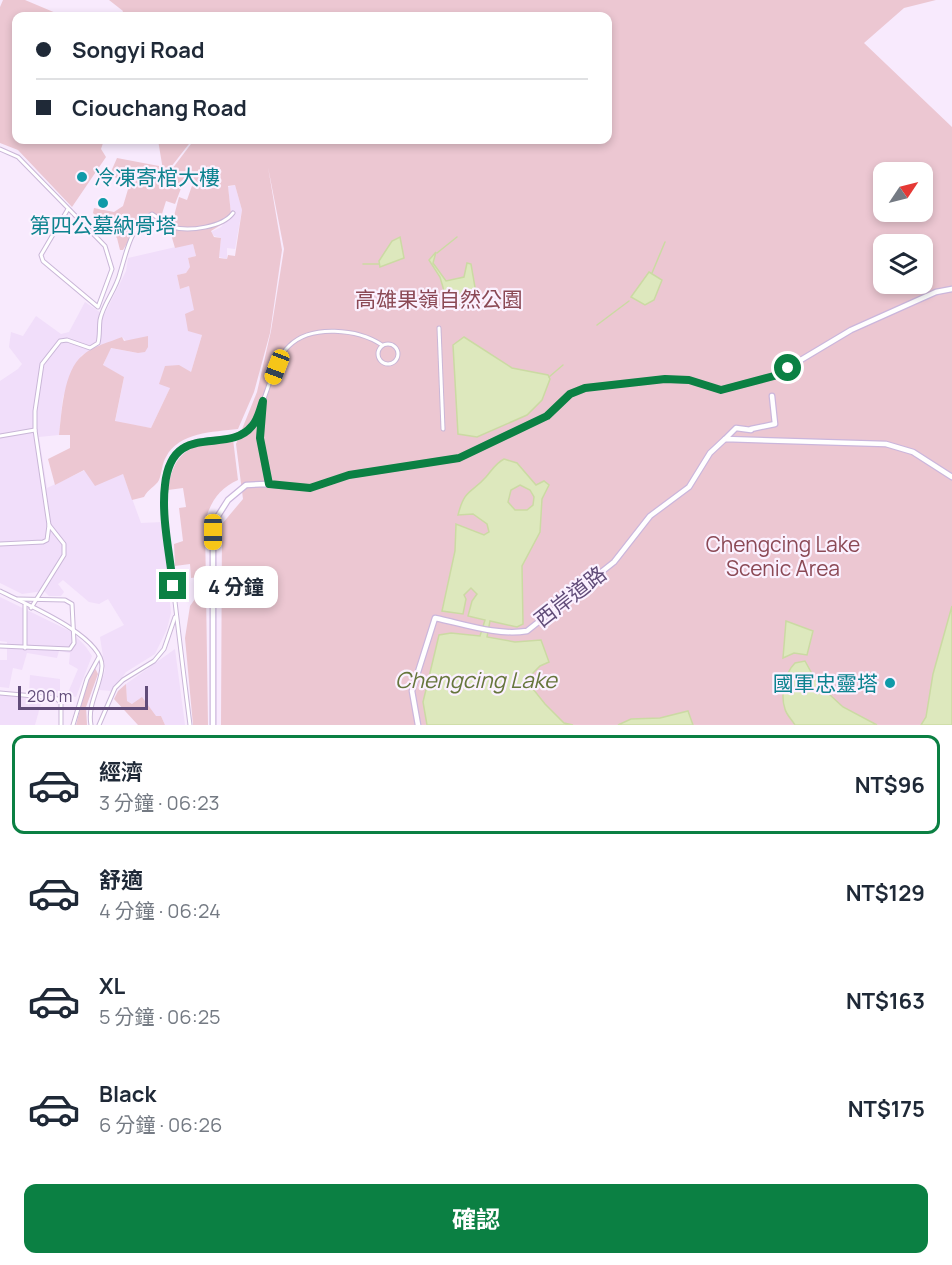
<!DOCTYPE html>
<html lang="zh-TW">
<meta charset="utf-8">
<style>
body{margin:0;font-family:Manrope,"Noto Sans TC",sans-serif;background:#f2f2f3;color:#1f2937;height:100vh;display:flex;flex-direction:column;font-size:22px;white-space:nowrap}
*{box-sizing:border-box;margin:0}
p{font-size:20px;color:#747a83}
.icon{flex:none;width:33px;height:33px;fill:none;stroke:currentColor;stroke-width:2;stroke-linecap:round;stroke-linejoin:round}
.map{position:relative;height:725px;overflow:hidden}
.details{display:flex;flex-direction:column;background:#fff;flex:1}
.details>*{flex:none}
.top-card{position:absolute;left:12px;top:12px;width:600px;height:132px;border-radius:12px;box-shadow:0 3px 9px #0003;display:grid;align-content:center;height:132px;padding:0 24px;background:#fff}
.needle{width:39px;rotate:55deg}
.tools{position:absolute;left:873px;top:162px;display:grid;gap:12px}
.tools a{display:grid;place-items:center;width:60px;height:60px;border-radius:12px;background:#fff;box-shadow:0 3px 9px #0003;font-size:30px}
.scale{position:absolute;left:18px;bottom:15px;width:130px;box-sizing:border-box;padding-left:6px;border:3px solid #614c79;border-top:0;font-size:16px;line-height:21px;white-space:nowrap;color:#614c79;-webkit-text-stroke:4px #fbf1ff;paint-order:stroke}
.end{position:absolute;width:27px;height:27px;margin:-14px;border:8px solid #0b8043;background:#fff;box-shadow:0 0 0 3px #fff}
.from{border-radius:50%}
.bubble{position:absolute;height:42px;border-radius:12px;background:#fff;box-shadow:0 3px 9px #0003;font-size:20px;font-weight:700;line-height:42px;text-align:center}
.car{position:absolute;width:18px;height:36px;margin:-18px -9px;border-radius:8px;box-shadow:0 0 4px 2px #0007;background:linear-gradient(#f5c518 24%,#345 0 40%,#f5c518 0 76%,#345 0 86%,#f5c518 0)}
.top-card b{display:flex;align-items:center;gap:21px;height:57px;font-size:22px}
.top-card b+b{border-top:2px solid #e0e1e3}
.top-card i{width:15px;height:15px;background:#1f2937}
ul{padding:10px 0 0;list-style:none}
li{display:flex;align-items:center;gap:18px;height:99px;margin:0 12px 9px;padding:0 12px;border:3px solid transparent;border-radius:12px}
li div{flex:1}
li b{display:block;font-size:22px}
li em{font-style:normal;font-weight:700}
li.current{border-color:#0b8043}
li>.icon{width:54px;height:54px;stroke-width:1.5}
.cta{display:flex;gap:12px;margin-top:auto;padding:12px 24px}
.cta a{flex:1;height:69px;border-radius:12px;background:#0b8043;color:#fff;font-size:24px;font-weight:700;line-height:69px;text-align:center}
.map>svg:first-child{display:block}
</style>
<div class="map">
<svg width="952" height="725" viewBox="0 0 952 725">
<rect width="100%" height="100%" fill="#f8eafd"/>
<g fill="#f1defa">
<polygon points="235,185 242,210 235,249 227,248 227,259 219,257 221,238 214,236 211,232 221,227 231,214 228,187"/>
<polygon points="193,243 196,256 188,258 190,267 186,273 177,275 180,289 189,286 202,335 191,372 170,388 151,428 115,422 124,377 103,366 110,348 138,353 122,337 82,355 63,397 59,435 39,437 47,488 85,470 123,474 141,523 162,522 171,613 167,629 155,654 126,672 112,691 99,690 105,670 100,637 124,625 108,599 99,604 89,602 63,580 58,584 64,592 61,596 49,596 44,591 22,594 0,583 0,381 18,369 22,364 9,347 11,332 23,336 36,316 61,334 69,332 85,302 104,315 126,271 128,258"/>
<polygon points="0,597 72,632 86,647 92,656 76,697 67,695 78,669 69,664 70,653 59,651 57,658 27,653 22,670 13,668 9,688 0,687 0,660 7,660 7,642 0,641"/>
<polygon points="175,649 185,725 165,725 161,716 157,717 127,701 126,684"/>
<polygon points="30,675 60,679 60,696 29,692"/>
<polygon points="0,695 42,700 35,725 0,725"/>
</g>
<g fill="#ecc7d2" fill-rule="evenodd">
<polygon points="3,0 25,0 63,16 16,16 16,140 104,140 101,149 106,157 72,207 18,150 0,143 0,7"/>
<path d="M109 0H936L904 8 864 43 952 127V725H221L222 524 243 499 236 444 257 392 271 331 284 249 268 167 282 250 270 333 254 392 238 429C213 432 179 432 166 457 162 463 162 473 159 480 156 486 148 489 144 497L132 500 123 474 95 486 84 470 55 485 48 459 70 448V435H59C62 412 63 371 83 355 93 346 110 342 122 337L124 341 148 336V347L145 352 138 353 111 348 103 365 124 377 115 421 151 428 170 388 159 384 165 366 179 365 191 372 202 335 188 331 185 314 194 310 189 286 180 289 177 275 186 273 190 267 188 258 196 256 193 244 175 248 170 231 179 197 187 200 194 180 185 178 175 204 166 201 161 217 151 212 142 218 123 250H120L117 238 93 213 94 208 114 212 123 206 129 186 110 174 117 158 159 166 163 181 194 140H608V16H121L123 11ZM884 172H922V212H884ZM235 185 242 210 235 256 228 255 227 259 219 258 221 238 214 237 211 231 224 223H216L226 221 231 214 228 186ZM884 244H922V284H884Z"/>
<polygon points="158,140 192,140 164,176"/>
<path d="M233 439 238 480C219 488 209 504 205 523L208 725H193L185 638 190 606 200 592 197 577 191 578 190 564 175 566 174 544 183 541 179 508 186 507 183 488 168 490C175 445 194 446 233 439Z"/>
<polygon points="95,668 98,674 86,707 87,725 76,725 88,679"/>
<polygon points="126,684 127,701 132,704 142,697 156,716 161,716 165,725 138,725 114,699 118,691"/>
</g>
<g fill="#dde8bd" stroke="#cbdaa3" stroke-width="1.5" fill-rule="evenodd">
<polygon points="400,237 404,258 380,267 379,261 392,241"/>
<polygon points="436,252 433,263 446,281 464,277 467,263 471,264 477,299 449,308 440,277 429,260"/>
<polygon points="649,272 662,280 654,300 645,305 631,297"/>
<polygon points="464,337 512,368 548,375 550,379 542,400 527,415 477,437 458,434 453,345"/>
<path d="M504 459 517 463 536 485 544 481 549 485 542 499 540 532 522 566 523 624 517 627 490 621 487 637 515 642 541 640 549 662 540 666 532 674 533 689 545 704 564 723 573 725H427L423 702 439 635 451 633 480 636 485 620 468 616 472 601 477 594 471 588 464 595 466 599 463 614 442 611 455 551 456 524 484 535 489 532 487 524 473 514 458 515C465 488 471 494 486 477 492 470 496 463 504 459ZM520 485 530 490 534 497 533 505 527 510H515L508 502 511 490Z"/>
<polygon points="952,606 952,725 921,725 926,717 933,674"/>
<polygon points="786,621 813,631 807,655 794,653 783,658"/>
<path d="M805 661 817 683 843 707 877 725H795C792 720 786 714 785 709 780 695 785 673 795 663Z"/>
<polygon points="688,711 693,725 618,725 631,719 660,718"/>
</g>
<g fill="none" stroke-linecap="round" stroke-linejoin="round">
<g stroke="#cbdaa3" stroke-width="1.5">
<polyline points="437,253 457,237"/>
<polyline points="363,264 379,264"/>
<polyline points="652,273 665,242"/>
<polyline points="597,325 629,301"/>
<polyline points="549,377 563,365"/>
</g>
<defs>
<g id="street">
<polyline points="0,149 18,157 105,246 112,269 98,307 43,261 41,255 68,209"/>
<polyline points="439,328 443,429"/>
<circle cx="388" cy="354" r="10"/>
<path d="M263 401C270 384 275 359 289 346 311 324 358 329 382 345"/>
<polyline points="0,436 35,430"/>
<polyline points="0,544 43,542 47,540 49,525"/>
<path d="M0 591C25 604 102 635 102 666 101 686 87 704 91 725"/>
<path d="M31 608 64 555V544L49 525 35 430V411L42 364 60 341 67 340 90 348 98 343C100 336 99 328 100 320 103 304 116 290 120 273 127 251 130 227 152 214 159 218 165 225 172 227 189 232 223 227 233 213"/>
<polyline points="0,646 70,649 74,643 72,604 65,600 18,599"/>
<polyline points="25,648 25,605"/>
<polyline points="0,693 56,698 61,703 61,725"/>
<polyline points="73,725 87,679 99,657"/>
<polyline points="99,725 115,688 123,680 154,661 164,649 175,617"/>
<path d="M190 725C183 669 176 613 170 557 167 534 162 508 165 485 166 475 169 462 175 455 202 423 240 460 261 407"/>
</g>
<g id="secondary">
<polyline points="263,401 260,438 269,484"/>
<polyline points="751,429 775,424 772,396"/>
<polyline points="725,439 736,428 751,430"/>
<polyline points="213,725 213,532 216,519 228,500 246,485 266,484 310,488 349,475 459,458 547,416 570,394 585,388 665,379 689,380 721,390 774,376 851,330 936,292 952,289"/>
<path d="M418 725 412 691 435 618C464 624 497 636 527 631L614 562 650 516 689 487 710 453 725 439 886 444 913 452 952 477"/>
</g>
</defs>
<use href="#street" stroke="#c9b6d7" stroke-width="5"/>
<use href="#secondary" stroke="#cbb6dc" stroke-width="7"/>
<use href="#street" stroke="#fff" stroke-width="3"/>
<use href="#secondary" stroke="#fff" stroke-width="4.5"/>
</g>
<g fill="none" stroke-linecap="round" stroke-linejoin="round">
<path stroke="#0b8043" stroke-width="8" d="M173 586C170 554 161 517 165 485 172 419 228 456 252 426 258 420 260 409 263 401L260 438 269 484 310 488 349 475 459 458 547 416 570 394 585 388 665 379 689 380 721 390 774 376 788 368"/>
</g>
<g fill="#0f9aa8" stroke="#fbf1ff" stroke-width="2">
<circle cx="82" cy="177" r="6"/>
<circle cx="103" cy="203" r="6"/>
<circle cx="890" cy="683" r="6"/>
</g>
<g text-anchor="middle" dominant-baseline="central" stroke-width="4.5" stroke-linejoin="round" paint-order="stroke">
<g font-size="21" fill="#0d838f" stroke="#fbf1ff" text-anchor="start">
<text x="94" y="177">冷凍寄棺大樓</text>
<text x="103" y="225" text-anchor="middle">第四公墓納骨塔</text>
<text x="878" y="683" text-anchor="end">國軍忠靈塔</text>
</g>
<g font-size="21" fill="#8b4955" stroke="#fbf1ff">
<text x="439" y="299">高雄果嶺自然公園</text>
<text x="783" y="544">Chengcing Lake<tspan x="783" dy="24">Scenic Area</tspan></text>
</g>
<g font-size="21" fill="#614c79" stroke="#fbf1ff">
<text transform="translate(570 596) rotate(-38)">西岸道路</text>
</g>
<g font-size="22" font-style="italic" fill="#66763c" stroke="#fbf1ff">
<text x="476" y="680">Chengcing Lake</text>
</g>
</g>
</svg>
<div class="tools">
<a><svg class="needle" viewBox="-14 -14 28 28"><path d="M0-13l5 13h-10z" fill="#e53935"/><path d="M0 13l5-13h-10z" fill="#747a83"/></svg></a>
<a><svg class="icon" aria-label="layers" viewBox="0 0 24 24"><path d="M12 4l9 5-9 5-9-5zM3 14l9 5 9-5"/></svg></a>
</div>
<div class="scale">200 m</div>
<i class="end from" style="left:788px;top:368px"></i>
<i class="end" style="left:173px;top:586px"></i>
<div class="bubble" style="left:194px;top:566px;width:84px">4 分鐘</div>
<i class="car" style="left:277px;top:367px;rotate:201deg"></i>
<i class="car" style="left:213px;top:532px;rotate:180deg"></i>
<div class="top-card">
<b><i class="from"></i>Songyi Road</b>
<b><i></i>Ciouchang Road</b>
</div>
</div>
<section class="details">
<ul>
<li class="current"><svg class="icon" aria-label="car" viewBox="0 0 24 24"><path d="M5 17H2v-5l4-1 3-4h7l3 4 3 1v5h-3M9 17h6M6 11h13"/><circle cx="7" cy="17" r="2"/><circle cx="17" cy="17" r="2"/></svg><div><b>經濟</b><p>3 分鐘 · 06:23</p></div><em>NT$96</em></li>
<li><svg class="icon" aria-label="car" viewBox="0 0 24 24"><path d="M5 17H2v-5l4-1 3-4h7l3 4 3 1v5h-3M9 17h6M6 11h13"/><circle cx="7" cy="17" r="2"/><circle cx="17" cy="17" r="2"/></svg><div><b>舒適</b><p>4 分鐘 · 06:24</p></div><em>NT$129</em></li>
<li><svg class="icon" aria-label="car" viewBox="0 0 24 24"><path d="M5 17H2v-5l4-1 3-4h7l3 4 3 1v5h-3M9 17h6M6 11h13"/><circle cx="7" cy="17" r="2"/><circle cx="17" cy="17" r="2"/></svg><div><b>XL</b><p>5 分鐘 · 06:25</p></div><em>NT$163</em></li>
<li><svg class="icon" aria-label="car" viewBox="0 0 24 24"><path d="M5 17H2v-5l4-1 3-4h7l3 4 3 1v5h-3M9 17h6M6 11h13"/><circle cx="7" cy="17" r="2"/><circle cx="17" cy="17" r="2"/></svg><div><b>Black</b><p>6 分鐘 · 06:26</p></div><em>NT$175</em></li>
</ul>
<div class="cta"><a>確認</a></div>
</section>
